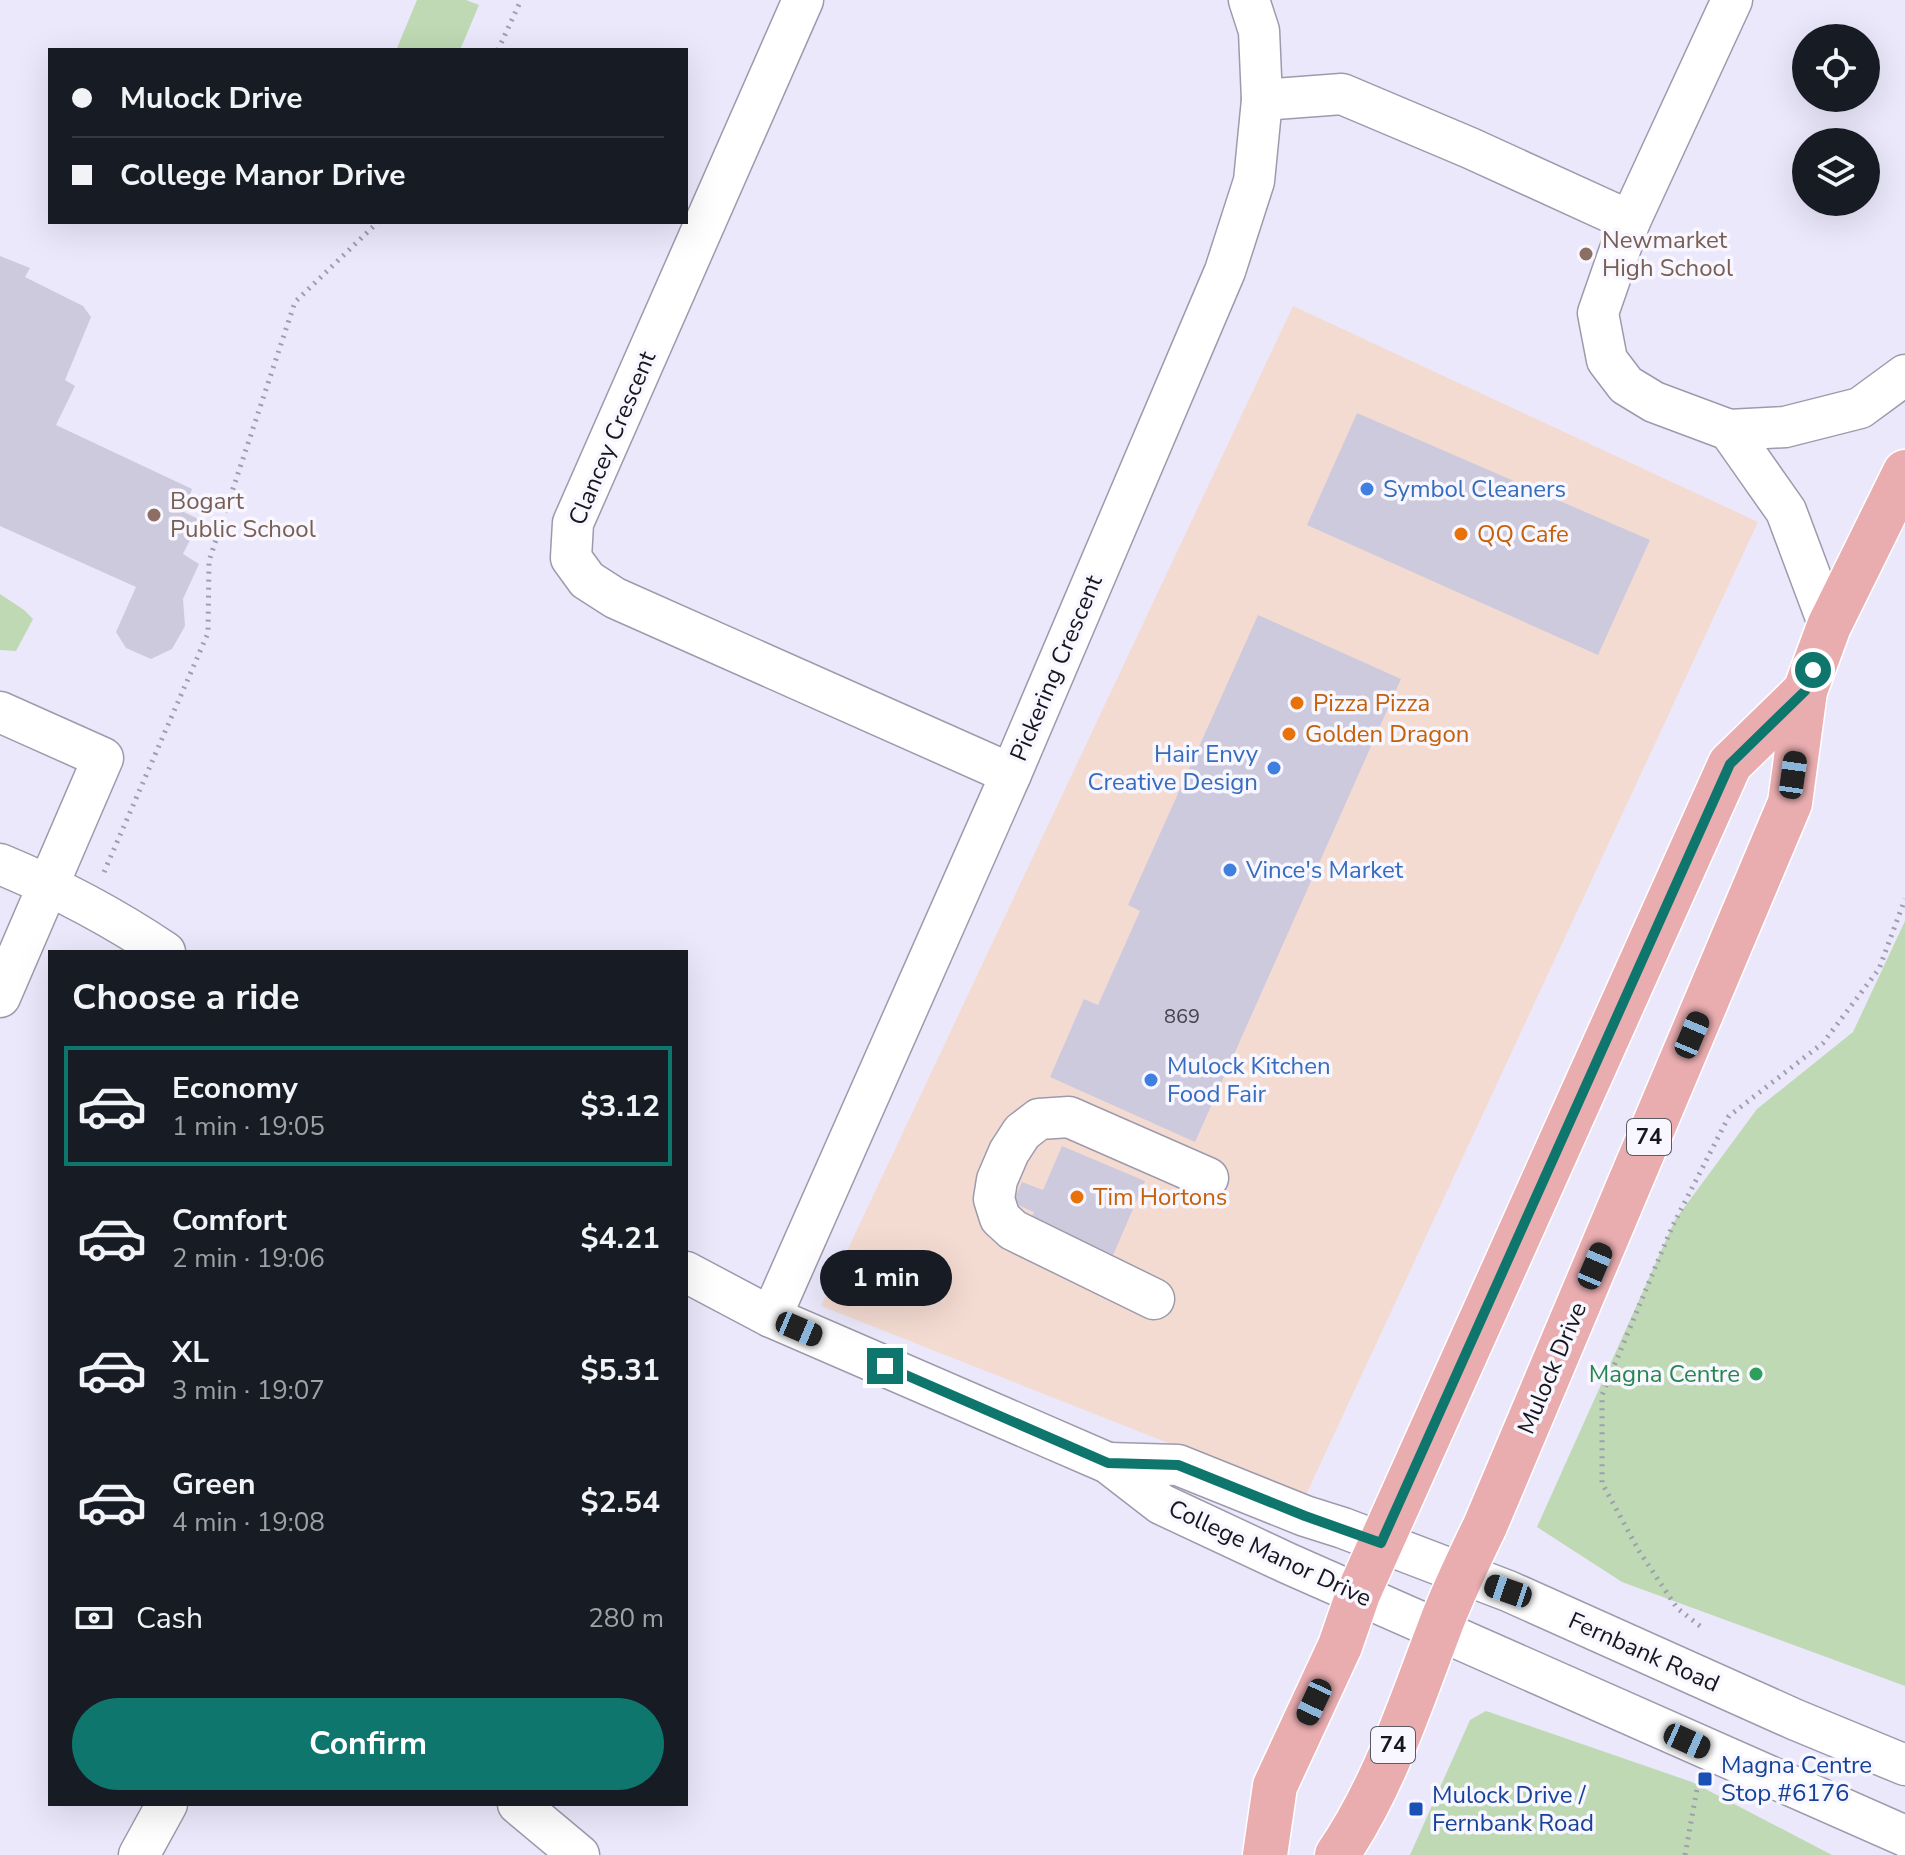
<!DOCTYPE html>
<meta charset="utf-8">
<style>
body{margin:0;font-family:"Nunito Sans",sans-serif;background:#242831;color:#f1f3f6;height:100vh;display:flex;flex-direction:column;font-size:30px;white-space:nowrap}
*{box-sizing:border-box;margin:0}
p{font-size:26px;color:#9ea1a6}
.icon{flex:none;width:44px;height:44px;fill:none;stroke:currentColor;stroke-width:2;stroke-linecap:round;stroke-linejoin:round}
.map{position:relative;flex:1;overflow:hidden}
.panel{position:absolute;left:48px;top:950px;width:640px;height:856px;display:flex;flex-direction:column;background:#171b24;border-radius:0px;box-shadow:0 8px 32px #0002}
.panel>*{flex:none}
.banner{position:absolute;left:48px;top:48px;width:640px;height:176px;border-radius:0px;box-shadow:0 8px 32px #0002;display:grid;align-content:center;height:176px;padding:0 24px;background:#171b24}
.fabs{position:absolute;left:1792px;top:24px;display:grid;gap:16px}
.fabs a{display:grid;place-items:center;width:88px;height:88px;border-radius:50%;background:#171b24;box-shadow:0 8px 32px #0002;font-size:40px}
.end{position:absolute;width:36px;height:36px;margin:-18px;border:10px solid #0f766e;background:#fff;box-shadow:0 0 0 4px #fff}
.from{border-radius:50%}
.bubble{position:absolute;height:56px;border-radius:28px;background:#171b24;box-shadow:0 8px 32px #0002;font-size:26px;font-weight:700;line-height:56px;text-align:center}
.car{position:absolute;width:24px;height:48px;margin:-24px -12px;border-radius:10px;box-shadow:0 0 6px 2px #0007;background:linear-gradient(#222 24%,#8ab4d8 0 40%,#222 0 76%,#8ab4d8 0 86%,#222 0)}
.banner b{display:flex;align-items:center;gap:28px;height:76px;font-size:30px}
.banner b+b{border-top:2px solid #363941}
.banner i{width:20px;height:20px;background:#f1f3f6}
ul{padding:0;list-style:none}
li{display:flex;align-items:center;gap:24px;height:120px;margin:0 16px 12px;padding:0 8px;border:4px solid transparent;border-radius:0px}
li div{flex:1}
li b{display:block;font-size:30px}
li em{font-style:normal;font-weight:700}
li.current{border-color:#0f766e}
li>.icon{width:72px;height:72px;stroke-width:1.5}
h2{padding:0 24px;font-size:36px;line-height:96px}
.pay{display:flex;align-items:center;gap:20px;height:88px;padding:0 24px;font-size:30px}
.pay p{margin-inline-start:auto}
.action{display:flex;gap:16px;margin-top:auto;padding:16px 24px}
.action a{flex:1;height:92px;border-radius:48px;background:#0f766e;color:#fff;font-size:32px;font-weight:700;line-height:92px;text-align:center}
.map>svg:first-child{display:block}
</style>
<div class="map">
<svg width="1905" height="1855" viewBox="0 0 1905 1855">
<rect width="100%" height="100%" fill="#ebe8fc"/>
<polygon fill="#f4dbd2" points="1293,306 1758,522 1305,1497 821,1306"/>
<g fill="#bed9b4">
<polygon points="417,0 466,0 479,5 460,50 402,50 397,48"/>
<polygon points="0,594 24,610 33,619 16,651 0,650"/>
<polygon points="1905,921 1905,1686 1622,1582 1537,1527 1675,1220 1757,1109 1853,1032"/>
<polygon points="1486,1711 1692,1782 1832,1855 1410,1855 1470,1720"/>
</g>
<g fill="#cdcade">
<polygon points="0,256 30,268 25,277 83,306 91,317 65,380 75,386 56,425 192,489 184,512 200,520 183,554 199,564 183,599 185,626 172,649 151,659 126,648 116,632 136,587 0,526"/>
<polygon points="1357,413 1650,540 1598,655 1307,525"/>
<polygon points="1258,615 1401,679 1195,1142 1050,1077 1084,999 1098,1005 1140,911 1128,905"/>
<polygon points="1062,1146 1145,1181 1111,1260 1028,1225 1034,1212 1013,1203 1022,1182 1043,1190"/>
</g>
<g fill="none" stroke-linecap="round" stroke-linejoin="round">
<defs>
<g id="minor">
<polyline points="803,0 573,523 571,558 587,580 615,598 1011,774"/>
<polyline points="1732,0 1630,221 1598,313 1607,360 1626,385 1654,402 1729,430 1785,427 1860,408 1905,375"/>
<polyline points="1262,100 1342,94 1470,148 1630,221"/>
<polyline points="1729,430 1786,511 1829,626"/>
<polyline points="0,712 103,758 0,997"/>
<path d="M0 864C58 888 113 917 165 952"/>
<polyline points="686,1272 771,1317 1108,1463 1161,1504 1287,1563 1905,1836"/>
<polyline points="1154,1299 1013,1230 1000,1218 994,1199 997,1180 1009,1152 1022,1132 1039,1119 1069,1117 1208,1178"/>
<polyline points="771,1317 1011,774 1225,271 1254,181 1262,100 1259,31 1249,0"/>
<polyline points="1108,1463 1178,1465 1305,1516 1343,1528 1508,1591 1796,1720 1905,1765"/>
<polyline points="518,1804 579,1855"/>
<polyline points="139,1855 167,1804"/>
</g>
<g id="major">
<polyline points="1265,1855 1275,1786 1340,1646 1358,1594 1730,764 1805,691"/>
<path d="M1337 1855C1383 1788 1409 1708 1438 1632 1451 1596 1468 1561 1485 1526L1790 803 1805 691 1829 626 1905 472"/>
</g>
</defs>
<use href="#minor" stroke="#9d9aac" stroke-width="43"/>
<use href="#major" stroke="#fff" stroke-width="47"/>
<g stroke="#a09eae" stroke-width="5" stroke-dasharray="2 6" stroke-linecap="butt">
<polyline points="498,50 521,0"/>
<polyline points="104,872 208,633 209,561 295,302 378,222"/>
<polyline points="1700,1626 1677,1608 1639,1551 1602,1483 1602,1395 1672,1227 1729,1116 1823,1043 1879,969 1905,899"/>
<polyline points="1685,1855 1697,1789"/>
</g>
<use href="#minor" stroke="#fff" stroke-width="40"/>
<use href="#major" stroke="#e9adb0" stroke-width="44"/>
</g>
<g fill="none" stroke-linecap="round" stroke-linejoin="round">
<polyline stroke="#0f766e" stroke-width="10" points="885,1366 1108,1463 1178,1465 1305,1516 1381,1543 1730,764 1805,691 1813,670"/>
</g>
<g fill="#8d6e63" stroke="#f8f7ff" stroke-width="3">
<circle cx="1586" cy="254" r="8"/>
<circle cx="154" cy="515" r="8"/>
</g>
<g fill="#3f7fe0" stroke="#f8f7ff" stroke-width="3">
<circle cx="1367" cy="489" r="8"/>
<circle cx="1274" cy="768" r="8"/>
<circle cx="1230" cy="870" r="8"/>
<circle cx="1151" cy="1080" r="8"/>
</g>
<g fill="#e8710a" stroke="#f8f7ff" stroke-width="3">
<circle cx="1461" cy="534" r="8"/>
<circle cx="1297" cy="703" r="8"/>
<circle cx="1289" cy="734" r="8"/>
<circle cx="1077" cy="1197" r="8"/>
</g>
<circle fill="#2e9e5b" stroke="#f8f7ff" stroke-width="3" cx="1756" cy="1374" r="8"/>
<g fill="#1a4fb4" stroke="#f8f7ff" stroke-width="3">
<rect x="1697" y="1771" width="16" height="16" rx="4"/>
<rect x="1408" y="1801" width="16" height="16" rx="4"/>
</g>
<g text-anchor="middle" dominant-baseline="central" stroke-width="7" stroke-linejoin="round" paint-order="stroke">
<g font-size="20" fill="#44434d">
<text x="1182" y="1016">869</text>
</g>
<g fill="#f8f7ff" stroke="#5a5a61" stroke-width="2">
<rect x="1627" y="1119" width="44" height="36" rx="6"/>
<rect x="1371" y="1727" width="44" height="36" rx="6"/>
</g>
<g font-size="22" font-weight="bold" fill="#17161d">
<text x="1649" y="1137">74</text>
<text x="1393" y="1745">74</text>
</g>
<g font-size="24" fill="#785e54" stroke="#f8f7ff" text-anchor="start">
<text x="1602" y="240">Newmarket<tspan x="1602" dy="28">High School</tspan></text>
<text x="170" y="501">Bogart<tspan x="170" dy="28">Public School</tspan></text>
</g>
<g font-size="24" fill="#17161d" stroke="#f8f7ff">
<text transform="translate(612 438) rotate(-67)">Clancey Crescent</text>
<text transform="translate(1056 668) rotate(-67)">Pickering Crescent</text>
<text transform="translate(1552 1368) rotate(-67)">Mulock Drive</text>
<text transform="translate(1270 1553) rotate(25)">College Manor Drive</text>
<text transform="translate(1644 1652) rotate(24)">Fernbank Road</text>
</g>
<g font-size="24" fill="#366cbe" stroke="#f8f7ff" text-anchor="start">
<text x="1383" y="489">Symbol Cleaners</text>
<text x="1258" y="754" text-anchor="end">Hair Envy<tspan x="1258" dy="28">Creative Design</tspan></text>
<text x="1246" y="870">Vince's Market</text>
<text x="1167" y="1066">Mulock Kitchen<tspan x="1167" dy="28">Food Fair</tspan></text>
</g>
<g font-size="24" fill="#c56008" stroke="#f8f7ff" text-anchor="start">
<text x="1477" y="534">QQ Cafe</text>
<text x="1313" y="703">Pizza Pizza</text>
<text x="1305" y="734">Golden Dragon</text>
<text x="1093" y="1197">Tim Hortons</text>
</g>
<g font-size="24" fill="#27864d" stroke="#f8f7ff" text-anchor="end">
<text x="1740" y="1374">Magna Centre</text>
</g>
<g font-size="24" fill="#164399" stroke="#f8f7ff" text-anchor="start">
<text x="1721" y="1765">Magna Centre<tspan x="1721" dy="28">Stop #6176</tspan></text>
<text x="1432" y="1795">Mulock Drive /<tspan x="1432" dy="28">Fernbank Road</tspan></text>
</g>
</g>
</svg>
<div class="fabs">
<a><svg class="icon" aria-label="locate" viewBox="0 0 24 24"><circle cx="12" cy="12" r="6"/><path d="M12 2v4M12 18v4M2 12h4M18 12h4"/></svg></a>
<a><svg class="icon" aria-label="layers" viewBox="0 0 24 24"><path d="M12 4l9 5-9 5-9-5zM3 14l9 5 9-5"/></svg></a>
</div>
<i class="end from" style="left:1813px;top:670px"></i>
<i class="end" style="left:885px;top:1366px"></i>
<div class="bubble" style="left:820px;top:1250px;width:132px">1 min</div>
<i class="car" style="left:1793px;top:775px;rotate:8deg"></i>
<i class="car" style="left:1692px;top:1035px;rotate:23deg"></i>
<i class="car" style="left:1595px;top:1266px;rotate:23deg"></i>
<i class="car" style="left:799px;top:1329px;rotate:113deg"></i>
<i class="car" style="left:1508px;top:1591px;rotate:289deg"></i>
<i class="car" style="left:1314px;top:1702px;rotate:205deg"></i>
<i class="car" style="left:1687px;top:1741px;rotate:114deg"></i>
<div class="banner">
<b><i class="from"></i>Mulock Drive</b>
<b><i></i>College Manor Drive</b>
</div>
<section class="panel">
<h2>Choose a ride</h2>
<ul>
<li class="current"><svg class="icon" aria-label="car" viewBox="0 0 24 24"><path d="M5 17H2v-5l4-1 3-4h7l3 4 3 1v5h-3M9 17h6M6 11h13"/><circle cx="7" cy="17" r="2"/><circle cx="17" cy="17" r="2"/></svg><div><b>Economy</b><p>1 min · 19:05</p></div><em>$3.12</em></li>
<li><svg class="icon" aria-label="car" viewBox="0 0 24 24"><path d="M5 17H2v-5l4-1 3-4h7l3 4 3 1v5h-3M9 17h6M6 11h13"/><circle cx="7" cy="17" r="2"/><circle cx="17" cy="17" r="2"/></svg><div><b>Comfort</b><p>2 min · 19:06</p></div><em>$4.21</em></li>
<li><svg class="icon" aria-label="car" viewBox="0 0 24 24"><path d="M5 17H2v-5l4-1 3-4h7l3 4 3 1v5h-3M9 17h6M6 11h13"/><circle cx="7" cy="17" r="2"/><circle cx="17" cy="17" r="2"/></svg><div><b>XL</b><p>3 min · 19:07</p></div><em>$5.31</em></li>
<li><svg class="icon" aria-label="car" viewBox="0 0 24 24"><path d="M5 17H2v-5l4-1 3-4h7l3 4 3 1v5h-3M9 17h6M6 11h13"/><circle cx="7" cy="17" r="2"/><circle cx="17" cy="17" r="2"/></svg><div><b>Green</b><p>4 min · 19:08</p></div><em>$2.54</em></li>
</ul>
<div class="pay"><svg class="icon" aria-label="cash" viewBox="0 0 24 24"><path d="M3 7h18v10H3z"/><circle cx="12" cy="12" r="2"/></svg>Cash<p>280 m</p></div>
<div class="action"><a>Confirm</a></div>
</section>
</div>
